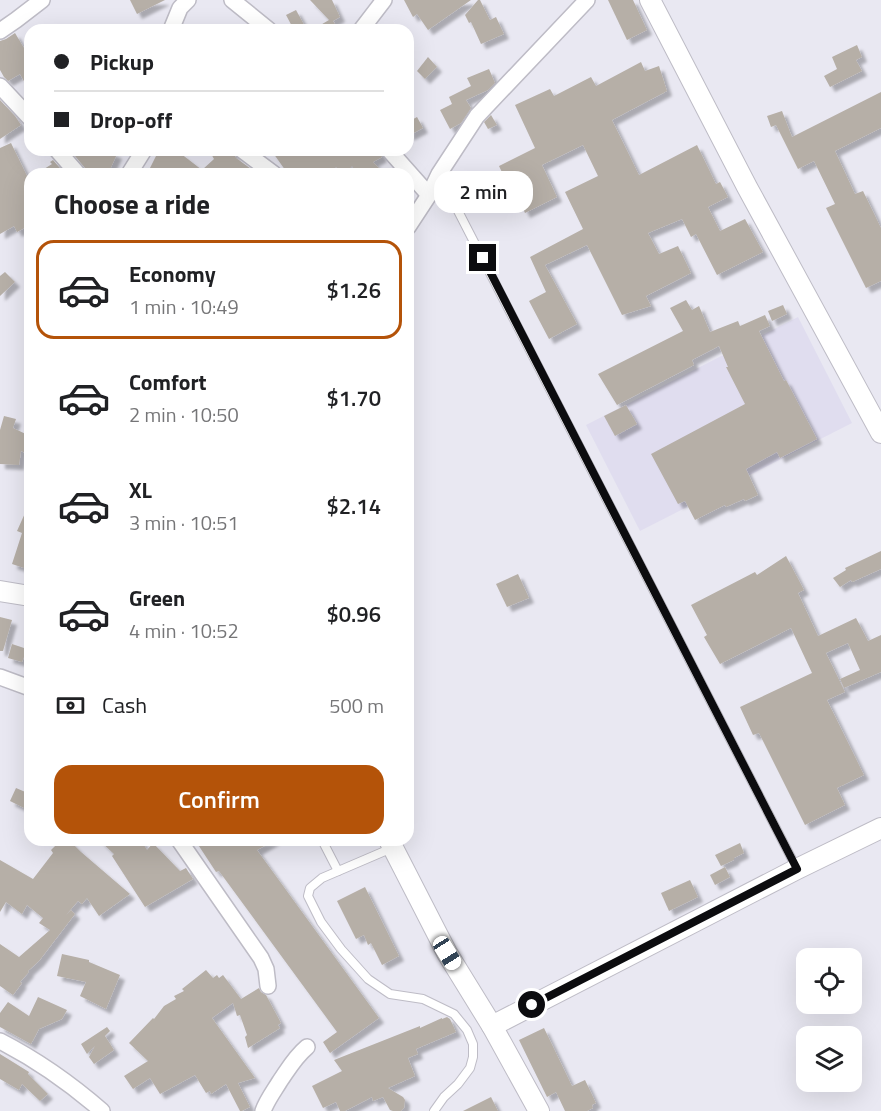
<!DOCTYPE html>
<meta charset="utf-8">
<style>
body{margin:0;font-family:"Titillium Web",sans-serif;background:#f6f6f6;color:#202124;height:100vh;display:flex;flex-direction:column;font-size:22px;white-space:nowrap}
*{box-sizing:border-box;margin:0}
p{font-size:20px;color:#757577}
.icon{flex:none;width:33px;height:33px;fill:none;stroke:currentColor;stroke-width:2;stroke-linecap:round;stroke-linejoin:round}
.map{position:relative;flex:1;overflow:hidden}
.panel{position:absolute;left:24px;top:168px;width:390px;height:678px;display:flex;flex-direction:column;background:#fff;border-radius:18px;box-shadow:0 6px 24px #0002}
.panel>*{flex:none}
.top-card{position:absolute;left:24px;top:24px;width:390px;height:132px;border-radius:18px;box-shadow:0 6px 24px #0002;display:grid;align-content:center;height:132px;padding:0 30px;background:#fff}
.buttons{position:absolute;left:796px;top:948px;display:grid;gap:12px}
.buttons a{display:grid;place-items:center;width:66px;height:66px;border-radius:12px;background:#fff;box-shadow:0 6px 24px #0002;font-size:30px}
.end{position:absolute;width:27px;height:27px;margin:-14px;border:8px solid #0c0c0f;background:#fff;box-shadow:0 0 0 3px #fff}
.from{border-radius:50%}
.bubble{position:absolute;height:42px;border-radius:18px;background:#fff;box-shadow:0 6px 24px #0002;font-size:20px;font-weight:600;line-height:42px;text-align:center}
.car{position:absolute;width:18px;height:36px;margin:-18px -9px;border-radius:8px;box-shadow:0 0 4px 2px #0007;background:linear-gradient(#fff 24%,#345 0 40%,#fff 0 76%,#345 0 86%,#fff 0)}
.top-card b{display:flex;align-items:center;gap:21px;height:57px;font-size:22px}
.top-card b+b{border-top:2px solid #e0e0e0}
.top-card i{width:15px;height:15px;background:#202124}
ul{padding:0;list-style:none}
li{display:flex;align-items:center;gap:18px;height:99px;margin:0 12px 9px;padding:0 18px;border:3px solid transparent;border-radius:18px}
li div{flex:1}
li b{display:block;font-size:22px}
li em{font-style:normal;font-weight:600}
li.on{border-color:#b45309}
li>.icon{width:54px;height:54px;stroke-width:1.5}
h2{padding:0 30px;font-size:27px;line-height:72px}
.pay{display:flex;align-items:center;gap:15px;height:66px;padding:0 30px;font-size:22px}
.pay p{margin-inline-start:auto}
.primary-button{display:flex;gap:12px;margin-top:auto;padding:12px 30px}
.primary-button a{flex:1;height:69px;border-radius:18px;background:#b45309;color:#fff;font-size:24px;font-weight:600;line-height:69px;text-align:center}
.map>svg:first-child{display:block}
</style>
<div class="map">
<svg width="881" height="1111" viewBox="0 0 881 1111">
<defs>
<filter id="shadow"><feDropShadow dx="5" dy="5" stdDeviation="1.5" flood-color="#0004"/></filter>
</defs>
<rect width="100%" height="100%" fill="#e9e8f2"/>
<polygon fill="#e0ddef" points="798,317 852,423 640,531 586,425"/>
<g fill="#b6afa7" filter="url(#shadow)">
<polygon points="130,0 165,0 137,14"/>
<polygon points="310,0 332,0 340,17 333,21 339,30 312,30 329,20"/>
<polygon points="404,0 471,0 428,30 417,14 413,17"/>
<polygon points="478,0 480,0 490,20 496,17 504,34 481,44 471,22 469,23 465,15"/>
<polygon points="608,0 633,0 647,30 627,40"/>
<polygon points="296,10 307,30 294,30 286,15"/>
<polygon points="15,33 30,58 30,92 20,74 8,81 4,77 0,70 0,41 6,39"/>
<polygon points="857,45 862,57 856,60 862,71 830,87 824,76 837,69 832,57"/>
<polygon points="428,57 437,67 425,79 417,71"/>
<polygon points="641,62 645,71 659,66 667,91 612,120 639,175 697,145 716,184 720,182 728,197 708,207 720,231 745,219 763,252 717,275 696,234 691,237 682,219 648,233 659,254 678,246 691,273 646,296 651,306 622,315 587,245 545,265 577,324 549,339 529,301 546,292 530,257 583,229 565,192 598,176 583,145 542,165 557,197 525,213 520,202 517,204 499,166 535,148 515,105 550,89 554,96 591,77 596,86"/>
<polygon points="489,69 495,83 488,90 466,100 471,108 461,123 450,129 440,110 452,104 449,97 471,86 467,78"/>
<polygon points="881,92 881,128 835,151 855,194 863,191 881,228 881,281 866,288 826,208 835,204 814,161 798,169 776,125 771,127 767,116 782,111 792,137"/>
<polygon points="0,100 15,116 21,125 0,139"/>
<polygon points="491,115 497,125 488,129 484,122"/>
<polygon points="417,117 423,128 408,136 408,122"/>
<polygon points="11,143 30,182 30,221 28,222 30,225 17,232 14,226 0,234 0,148"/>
<polygon points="70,150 91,150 101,155 103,150 108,150 117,154 108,174 88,174 85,168"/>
<polygon points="159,150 171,150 178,156 180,153 202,170 214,159 209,150 232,150 236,158 258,174 147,174"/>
<polygon points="271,150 379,150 382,157 373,162 385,174 357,174 352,166 346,174 344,174 336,167 330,174 288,174"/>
<polygon points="53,160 65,174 36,174 52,164 50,162"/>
<polygon points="5,272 15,282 0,296 0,276"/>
<polygon points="686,300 692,310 699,306 710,332 738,321 740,326 765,315 770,326 759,331 784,381 786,380 817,439 780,458 777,452 746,469 758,495 745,501 744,499 726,507 725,505 695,520 685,501 678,504 651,454 745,404 726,367 728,367 719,346 692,360 694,365 617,405 598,374 683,331 670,308"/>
<polygon points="783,305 787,314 772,321 768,311"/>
<polygon points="626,405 637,424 615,436 604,416"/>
<polygon points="4,416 16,419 13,428 30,436 30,455 21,451 19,465 0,464 0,430"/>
<polygon points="30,502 30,570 12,564 22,533 17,531"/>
<polygon points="881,551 881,569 852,582 851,580 840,587 833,578 846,570 845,568"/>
<polygon points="786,556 804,590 798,593 818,636 856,618 868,641 881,635 881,672 844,688 840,679 860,670 848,643 826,653 845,692 827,700 864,775 837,788 845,805 805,825 759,733 753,735 740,707 812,673 791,628 720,664 704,637 707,635 691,605 755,572 757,575"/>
<polygon points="518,574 529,598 507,607 496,584"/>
<polygon points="0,617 12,620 3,651 0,651"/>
<polygon points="12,644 27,649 22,662 8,658"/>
<polygon points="16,788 30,794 30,811 10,801"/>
<polygon points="61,840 69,840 81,852 130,894 99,916 87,898 82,904 78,901 66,915 71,910 75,914 39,961 28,971 29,972 20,982 22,983 13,995 0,986 0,944 19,957 50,930 39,923 43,918 27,905 22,914 6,902 0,912 0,860 33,879 53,853 51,850"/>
<polygon points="99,840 141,840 147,850 153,843 180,871 186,868 193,879 145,907 112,856 114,854"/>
<polygon points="195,840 275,840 257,850 379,1018 330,1053 323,1042 337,1032 219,871 216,872"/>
<polygon points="740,843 744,853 734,858 734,860 721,866 715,855"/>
<polygon points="725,867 730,877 715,885 710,875"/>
<polygon points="690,880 698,897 669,911 661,893"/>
<polygon points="365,887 399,956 382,965 371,943 368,945 364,935 356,939 337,901"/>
<polygon points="62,954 89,960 89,962 120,975 106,1009 80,996 86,982 57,976"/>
<polygon points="206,970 213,978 217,975 219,978 223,975 241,999 259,988 261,992 266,995 281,1023 278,1025 280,1028 248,1048 245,1037 247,1035 240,1015 237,1016 233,1003 212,1018 255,1078 238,1083 250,1107 242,1111 240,1111 226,1084 211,1094 210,1091 206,1093 195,1075 160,1094 150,1078 133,1089 124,1076 148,1061 129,1043 153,1018 154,1019 164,1006 176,999 174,996 184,991 182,989"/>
<polygon points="38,997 67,1010 62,1019 39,1029 31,1044 0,1027 0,1013 8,1002 29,1016"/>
<polygon points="447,1017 450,1019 456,1032 416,1049 418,1054 408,1058 415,1076 388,1088 403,1097 405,1100 404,1108 401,1111 393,1111 390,1110 383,1097 373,1101 372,1097 345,1111 340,1111 336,1102 323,1108 312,1086 342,1071 334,1060 420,1026 420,1028 442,1018 442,1019"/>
<polygon points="107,1027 110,1031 105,1036 114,1050 94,1064 89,1057 95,1046 87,1054 81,1044"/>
<polygon points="544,1028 572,1086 585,1080 596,1103 592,1105 593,1108 587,1111 565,1111 556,1092 547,1097 519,1040"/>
<polygon points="0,1054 29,1072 28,1074 48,1094 40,1101 22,1084 19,1090 0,1079"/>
<polygon points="491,1097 498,1111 463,1111"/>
</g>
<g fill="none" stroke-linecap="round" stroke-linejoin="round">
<defs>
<g id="service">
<polyline points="439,174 797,869"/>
<polyline points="322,840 338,871"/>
<polyline points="392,848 322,878 310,888 308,896 321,922 341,949 368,979 390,994 423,999 454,1014 467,1030 473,1044 473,1057 470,1068 458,1084 444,1097 434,1111"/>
</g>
<g id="minor">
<polyline points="232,0 269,30"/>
<polyline points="171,30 180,8 188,0"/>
<polyline points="361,30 384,0"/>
<polyline points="0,31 16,20 42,0"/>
<polyline points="0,86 30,118"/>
<polyline points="57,150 78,174"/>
<polyline points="242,150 274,174"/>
<polyline points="389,150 429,195"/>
<polyline points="129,174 144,150"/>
<polyline points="408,227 429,195 439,174 477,116 587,0"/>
<polyline points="0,677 30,688"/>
<polyline points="179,840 261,958 266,969 268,986"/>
<path d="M0 1041C37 1060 71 1084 102 1111"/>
<path d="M263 1111C267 1100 274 1091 280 1081 289 1068 295 1057 307 1047"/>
</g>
<g id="tertiary">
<polyline points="650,0 747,187 881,433"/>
<polyline points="0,591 30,596"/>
<polyline points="389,840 447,953 492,1026 539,1111"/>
<polyline points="492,1026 797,869 881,828"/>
</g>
</defs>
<use href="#service" stroke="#bebcc6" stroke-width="10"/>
<use href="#minor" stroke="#bebcc6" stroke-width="18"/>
<use href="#tertiary" stroke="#bebcc6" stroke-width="22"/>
<use href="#service" stroke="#fff" stroke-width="8"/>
<use href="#minor" stroke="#fff" stroke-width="15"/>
<use href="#tertiary" stroke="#fff" stroke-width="20"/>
</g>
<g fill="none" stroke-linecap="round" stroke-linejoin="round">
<polyline stroke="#0c0c0f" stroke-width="8" points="483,258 797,869 532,1005"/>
</g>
</svg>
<div class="buttons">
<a><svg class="icon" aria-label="locate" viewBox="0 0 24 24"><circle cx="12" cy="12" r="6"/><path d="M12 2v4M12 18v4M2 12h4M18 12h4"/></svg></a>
<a><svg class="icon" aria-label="layers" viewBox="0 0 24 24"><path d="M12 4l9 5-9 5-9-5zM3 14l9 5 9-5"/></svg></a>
</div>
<i class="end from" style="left:532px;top:1005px"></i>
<i class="end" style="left:483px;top:258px"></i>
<div class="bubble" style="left:434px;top:171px;width:99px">2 min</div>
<i class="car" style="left:447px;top:953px;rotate:148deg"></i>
<div class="top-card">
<b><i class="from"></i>Pickup</b>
<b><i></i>Drop-off</b>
</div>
<section class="panel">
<h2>Choose a ride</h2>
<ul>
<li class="on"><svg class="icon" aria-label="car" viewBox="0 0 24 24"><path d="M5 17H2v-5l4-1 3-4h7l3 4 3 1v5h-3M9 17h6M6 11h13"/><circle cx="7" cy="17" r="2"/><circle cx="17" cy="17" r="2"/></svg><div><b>Economy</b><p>1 min · 10:49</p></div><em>$1.26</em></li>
<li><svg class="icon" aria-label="car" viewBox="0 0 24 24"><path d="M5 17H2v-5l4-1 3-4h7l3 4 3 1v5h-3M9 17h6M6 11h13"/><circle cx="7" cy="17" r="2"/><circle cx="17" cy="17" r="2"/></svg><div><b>Comfort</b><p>2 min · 10:50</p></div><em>$1.70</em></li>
<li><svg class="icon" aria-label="car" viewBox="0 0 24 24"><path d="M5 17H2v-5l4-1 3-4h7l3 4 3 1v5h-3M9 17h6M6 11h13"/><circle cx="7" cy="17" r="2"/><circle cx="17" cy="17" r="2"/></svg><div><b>XL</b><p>3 min · 10:51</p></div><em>$2.14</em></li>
<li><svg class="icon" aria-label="car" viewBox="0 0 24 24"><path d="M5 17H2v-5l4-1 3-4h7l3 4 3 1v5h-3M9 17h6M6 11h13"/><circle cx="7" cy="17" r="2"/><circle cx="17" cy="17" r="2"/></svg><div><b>Green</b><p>4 min · 10:52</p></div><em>$0.96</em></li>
</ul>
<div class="pay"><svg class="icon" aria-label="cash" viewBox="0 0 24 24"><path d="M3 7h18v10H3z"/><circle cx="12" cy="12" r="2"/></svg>Cash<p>500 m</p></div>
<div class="primary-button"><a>Confirm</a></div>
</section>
</div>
